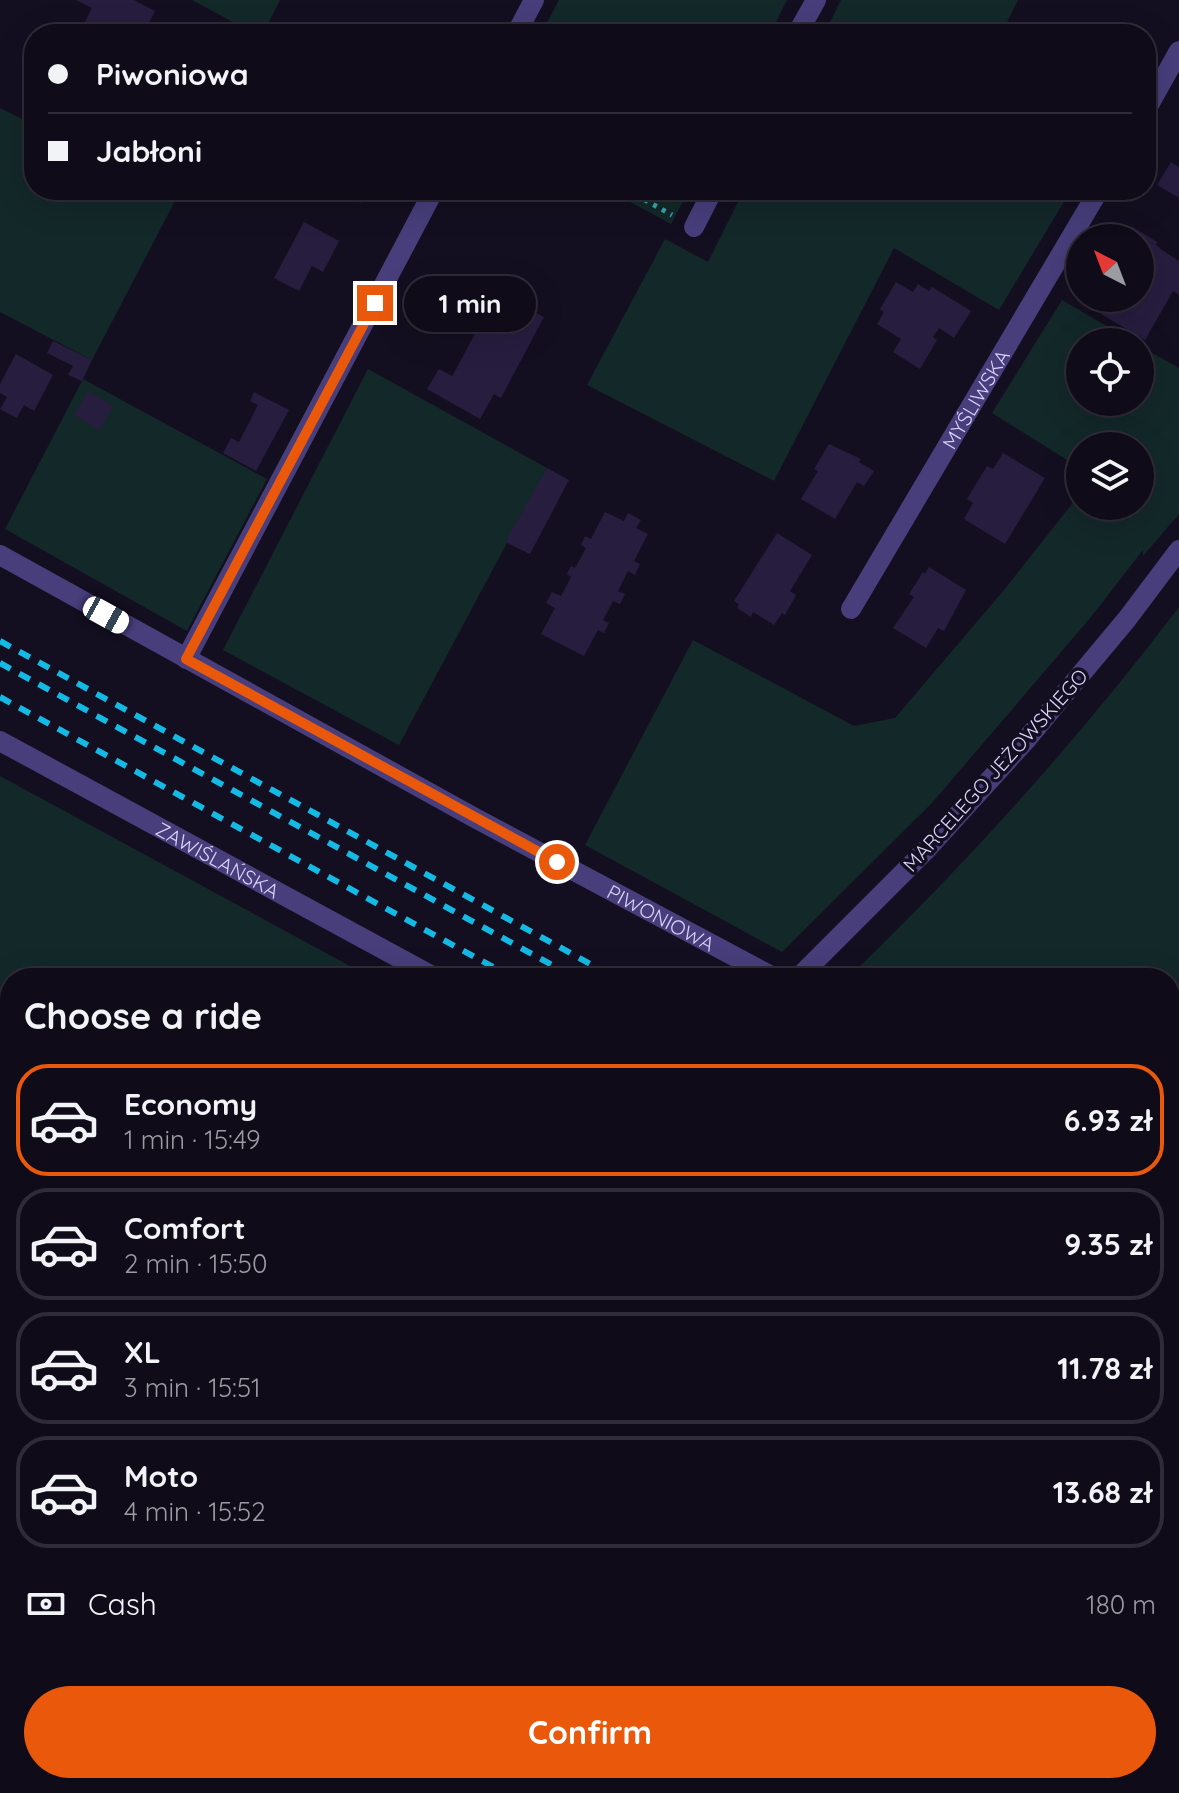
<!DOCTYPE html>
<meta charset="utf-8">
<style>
body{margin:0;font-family:Quicksand,sans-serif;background:#181421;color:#f1f3f6;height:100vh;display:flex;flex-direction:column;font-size:30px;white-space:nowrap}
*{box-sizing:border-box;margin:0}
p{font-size:26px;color:#9b9ba2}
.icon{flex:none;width:44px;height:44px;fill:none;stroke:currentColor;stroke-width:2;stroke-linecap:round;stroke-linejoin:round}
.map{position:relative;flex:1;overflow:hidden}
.side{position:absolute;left:0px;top:968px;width:1180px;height:826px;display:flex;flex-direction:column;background:#0f0b18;border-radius:32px 32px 0 0;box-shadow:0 8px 32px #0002,0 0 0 2px #2f2b37}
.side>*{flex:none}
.hud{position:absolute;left:24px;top:24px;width:1132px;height:176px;border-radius:32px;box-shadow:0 8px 32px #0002,0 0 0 2px #2f2b37;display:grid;align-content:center;height:176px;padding:0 24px;background:#0f0b18}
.needle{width:52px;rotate:318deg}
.tools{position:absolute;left:1066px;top:224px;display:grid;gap:16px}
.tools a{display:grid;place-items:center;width:88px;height:88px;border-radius:50%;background:#0f0b18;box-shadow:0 8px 32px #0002,0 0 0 2px #2f2b37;font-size:40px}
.end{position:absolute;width:36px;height:36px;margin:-18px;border:10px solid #ea580c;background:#fff;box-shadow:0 0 0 4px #fff}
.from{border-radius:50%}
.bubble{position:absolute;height:56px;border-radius:28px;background:#0f0b18;box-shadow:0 8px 32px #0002,0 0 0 2px #2f2b37;font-size:26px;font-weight:700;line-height:56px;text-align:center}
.car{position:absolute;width:24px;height:48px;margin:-24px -12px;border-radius:10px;box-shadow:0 0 6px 2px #0007;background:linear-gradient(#fff 24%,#345 0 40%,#fff 0 76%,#345 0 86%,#fff 0)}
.hud b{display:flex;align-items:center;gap:28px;height:76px;font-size:30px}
.hud b+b{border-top:2px solid #2f2b37}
.hud i{width:20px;height:20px;background:#f1f3f6}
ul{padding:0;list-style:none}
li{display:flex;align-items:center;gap:24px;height:112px;margin:0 16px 12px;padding:0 8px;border:4px solid #2f2b37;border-radius:32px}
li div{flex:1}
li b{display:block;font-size:30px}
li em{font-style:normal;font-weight:700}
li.current{border-color:#ea580c}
li>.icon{width:72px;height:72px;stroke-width:1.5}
h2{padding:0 24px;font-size:36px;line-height:96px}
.pay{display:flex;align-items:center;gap:20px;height:88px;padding:0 24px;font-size:30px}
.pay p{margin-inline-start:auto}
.primary-button{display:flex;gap:16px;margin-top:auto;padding:16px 24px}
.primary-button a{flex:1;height:92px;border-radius:48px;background:#ea580c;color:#fff;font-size:32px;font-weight:700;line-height:92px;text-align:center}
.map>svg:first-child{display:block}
</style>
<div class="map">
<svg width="1179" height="1793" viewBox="0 0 1179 1793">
<rect width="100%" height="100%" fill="#140f20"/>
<g fill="#132829">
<polygon points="192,0 280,0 263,34 255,34"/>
<polygon points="559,0 787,0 770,34 541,34"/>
<polygon points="841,0 1018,0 1001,34 824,34"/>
<polygon points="0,108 34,125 34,190 160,190 176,199 92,360 0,312"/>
<polygon points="608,190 689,190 671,224"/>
<polygon points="744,190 1071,190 999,310 894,248 774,481 587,385 665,239 708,262"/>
<polygon points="1062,300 1134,342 1080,342 1080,402 1140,402 1140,346 1179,368 1179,514 1143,556 1143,550 1091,617 932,803 782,952 585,845 693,640 854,726 895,718 1004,590 1075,500 1080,496 1080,506 1140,506 1140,446 1080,446 1080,468 992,413"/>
<polygon points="368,369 547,468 399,745 223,650"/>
<polygon points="83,379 267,479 187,631 5,529"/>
<path d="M1179 607V1164L1170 1161V978H848C967 863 1079 739 1179 607Z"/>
<polygon points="0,776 372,978 10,978 10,1601 0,1609"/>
<polygon points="1170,1199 1179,1202 1179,1268 1170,1263"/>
<polygon points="1170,1357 1179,1362 1179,1396 1170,1390"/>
<polygon points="10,1698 10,1784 79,1784 70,1793 0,1793 0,1706"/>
<polygon points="933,1784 1067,1784 1066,1793 981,1793"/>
</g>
<g fill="#271d3f">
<polygon points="76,0 134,0 155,11 143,34 79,34 92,8"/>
<polygon points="1052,25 1068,34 1071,28 1081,34 1047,34"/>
<polygon points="1171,162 1179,167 1179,198 1157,185"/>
<polygon points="253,190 281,190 275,202"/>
<polygon points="336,190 368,190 361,203"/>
<polygon points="304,222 339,241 323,272 312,266 299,291 274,278"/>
<polygon points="1131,226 1157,242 1156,245 1162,250 1179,261 1179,295 1173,291 1145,340 1101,314 1111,298 1140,298 1140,238 1124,238"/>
<polygon points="896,282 913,292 918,284 929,291 932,287 971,311 954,338 939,328 933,337 937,340 920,369 893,352 901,339 877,324 884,312 880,309"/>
<polygon points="489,288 544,317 501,398 494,394 480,419 427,389 439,369 452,376 454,373 486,313 478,308"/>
<polygon points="53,341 92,360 82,381 68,375 73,366 47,353"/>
<polygon points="16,354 53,375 34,411 24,405 17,418 0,409 7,397 0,393 0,384"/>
<polygon points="88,391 113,406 99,430 74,415"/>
<polygon points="254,392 289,410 256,471 223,453 231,438 239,442 258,405 250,401"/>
<polygon points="829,444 861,459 859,462 874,471 864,486 857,482 835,519 801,499 818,471 814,469"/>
<polygon points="1003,453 1045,478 1005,544 964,519 973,503 967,499 987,466 993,469"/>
<polygon points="547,468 569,480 530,554 505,542"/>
<polygon points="605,512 624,521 628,513 641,520 636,528 648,534 634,561 640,564 635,575 628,571 618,591 625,594 620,604 613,601 603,620 609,623 604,633 598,630 584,656 541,634 555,608 546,603 552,592 561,596 571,577 567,574 571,566 575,568 586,548 581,545 585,536 591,539"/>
<polygon points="777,533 812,555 790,591 796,595 785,615 782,613 774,625 753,612 751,617 737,608 739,604 734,601"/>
<polygon points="929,567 966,590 944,631 938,628 926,648 893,628 914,597 909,594 923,572 925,574"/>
<polygon points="562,1784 585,1784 584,1793 560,1793"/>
</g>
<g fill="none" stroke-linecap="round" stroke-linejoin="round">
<g stroke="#39a3a8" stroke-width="5" stroke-dasharray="4 6" stroke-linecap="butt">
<polyline points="627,190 672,215"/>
<polyline points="0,1690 10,1682"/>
</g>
<g stroke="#473e7b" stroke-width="20">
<polyline points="516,34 534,0"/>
<polyline points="797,34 816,0"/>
<polyline points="1146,110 1179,51"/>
<polyline points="694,227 713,190"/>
<path id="s1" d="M0 555 475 818 775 978"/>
<path id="s2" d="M851 609 1099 190"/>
<polyline points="186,659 434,190"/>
<polyline points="1026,740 1127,619 1179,550"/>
<path id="s3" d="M0 741 436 978"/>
<polyline points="1170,1186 1179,1189"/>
<polyline points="1170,1403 1179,1408"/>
<polyline points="0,1649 10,1640"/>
<polyline points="308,1784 330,1793"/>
<polyline points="173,1793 183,1784"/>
</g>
<g stroke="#14b9e4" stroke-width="6" stroke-dasharray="12 10" stroke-linecap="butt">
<polyline points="0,641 616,978"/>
<polyline points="0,663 576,978"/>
<polyline points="0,697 513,978"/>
<polyline points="1170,1281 1179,1286"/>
<polyline points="1170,1303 1179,1308"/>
<polyline points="1170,1338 1179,1343"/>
</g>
<polyline stroke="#473e7b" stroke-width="20" points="798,978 926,850 1026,740"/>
</g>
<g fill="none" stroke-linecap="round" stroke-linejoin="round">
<polyline stroke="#ea580c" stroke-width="10" points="375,303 186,659 557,862"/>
</g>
<g text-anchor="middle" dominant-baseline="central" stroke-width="7" stroke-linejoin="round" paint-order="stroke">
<g font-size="20" fill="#dbd2fb" stroke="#140f20">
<text stroke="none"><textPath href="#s2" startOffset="244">MYŚLIWSKA</textPath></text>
<text transform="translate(995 770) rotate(-48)">MARCELEGO JEŻOWSKIEGO</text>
<text stroke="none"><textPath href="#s3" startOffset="248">ZAWIŚLAŃSKA</textPath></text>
<text stroke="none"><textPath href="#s1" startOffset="754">PIWONIOWA</textPath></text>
</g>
</g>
</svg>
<div class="tools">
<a><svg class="needle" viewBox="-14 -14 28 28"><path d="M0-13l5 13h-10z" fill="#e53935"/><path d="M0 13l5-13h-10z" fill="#9b9ba2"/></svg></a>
<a><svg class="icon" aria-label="locate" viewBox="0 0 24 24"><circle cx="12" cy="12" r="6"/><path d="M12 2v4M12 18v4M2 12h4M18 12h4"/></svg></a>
<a><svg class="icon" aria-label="layers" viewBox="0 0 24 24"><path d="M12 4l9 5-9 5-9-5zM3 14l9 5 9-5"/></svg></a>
</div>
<i class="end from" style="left:557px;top:862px"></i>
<i class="end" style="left:375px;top:303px"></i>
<div class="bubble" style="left:404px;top:276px;width:132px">1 min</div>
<i class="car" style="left:106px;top:615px;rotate:119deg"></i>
<div class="hud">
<b><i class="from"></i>Piwoniowa</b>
<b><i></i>Jabłoni</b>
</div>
<section class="side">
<h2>Choose a ride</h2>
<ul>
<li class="current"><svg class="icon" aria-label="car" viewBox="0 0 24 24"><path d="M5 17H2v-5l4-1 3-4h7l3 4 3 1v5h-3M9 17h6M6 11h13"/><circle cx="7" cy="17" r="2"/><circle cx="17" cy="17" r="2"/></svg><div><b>Economy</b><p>1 min · 15:49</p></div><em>6.93 zł</em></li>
<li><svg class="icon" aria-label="car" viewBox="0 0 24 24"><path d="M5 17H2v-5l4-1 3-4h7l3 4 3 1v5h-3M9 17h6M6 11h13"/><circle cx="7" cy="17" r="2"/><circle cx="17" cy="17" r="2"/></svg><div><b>Comfort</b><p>2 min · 15:50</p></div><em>9.35 zł</em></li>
<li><svg class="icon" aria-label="car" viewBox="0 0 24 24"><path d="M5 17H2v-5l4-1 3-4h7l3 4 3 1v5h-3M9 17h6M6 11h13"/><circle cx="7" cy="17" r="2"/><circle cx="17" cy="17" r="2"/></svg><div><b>XL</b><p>3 min · 15:51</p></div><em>11.78 zł</em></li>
<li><svg class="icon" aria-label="car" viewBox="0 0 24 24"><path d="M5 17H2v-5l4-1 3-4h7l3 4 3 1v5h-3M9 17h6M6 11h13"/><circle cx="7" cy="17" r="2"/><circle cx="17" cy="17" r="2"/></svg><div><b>Moto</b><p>4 min · 15:52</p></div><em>13.68 zł</em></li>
</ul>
<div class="pay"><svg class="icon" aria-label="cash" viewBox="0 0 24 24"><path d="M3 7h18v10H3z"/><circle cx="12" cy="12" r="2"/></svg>Cash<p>180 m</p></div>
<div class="primary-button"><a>Confirm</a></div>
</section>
</div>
